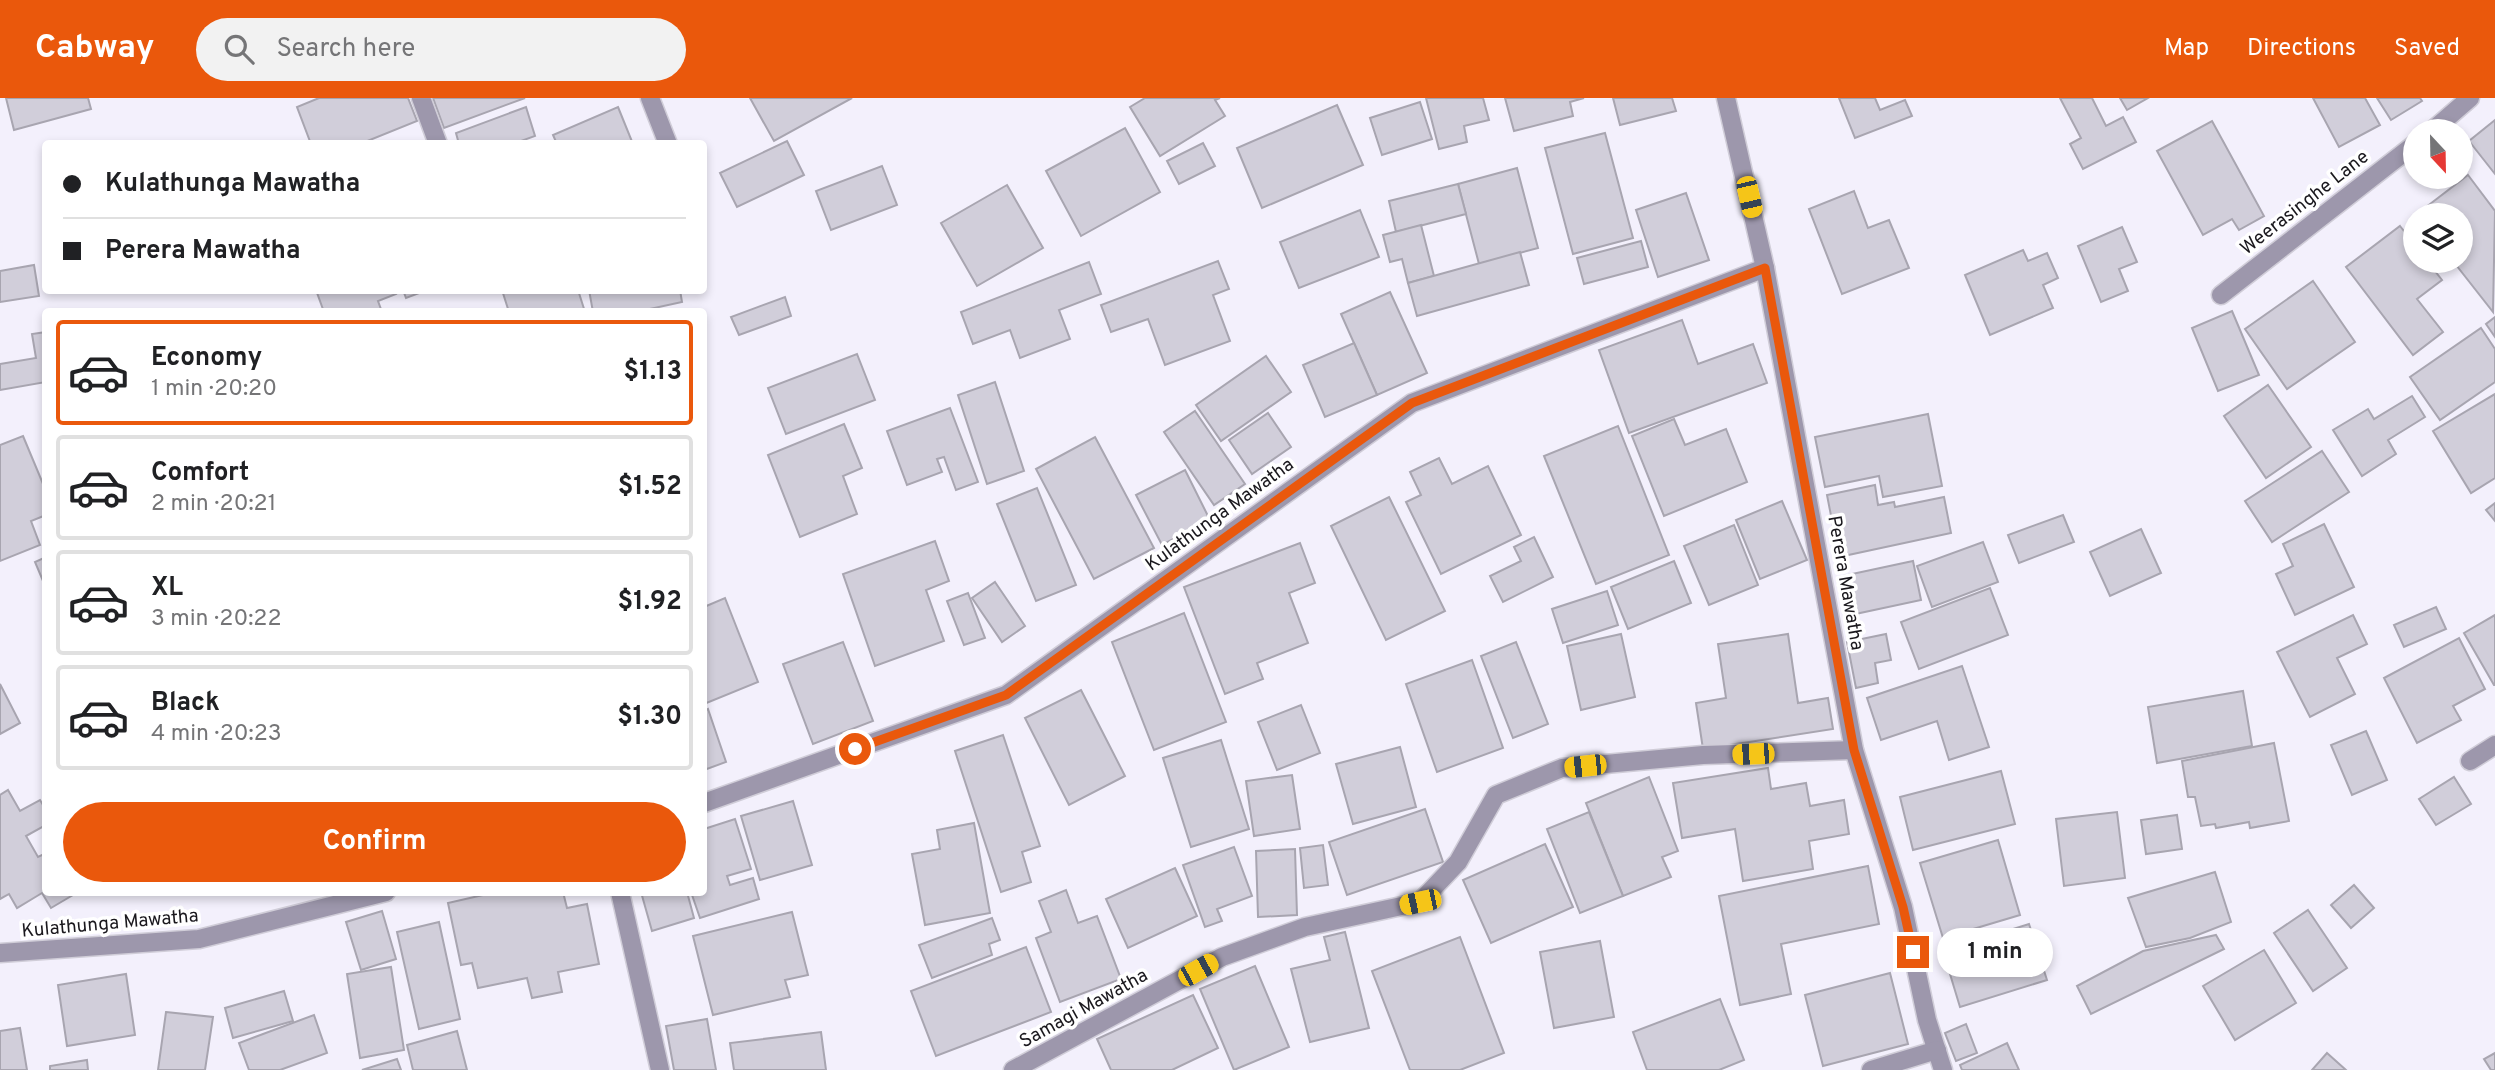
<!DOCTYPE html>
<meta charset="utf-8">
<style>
body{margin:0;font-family:Overpass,sans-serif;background:#f2f2f2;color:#202124;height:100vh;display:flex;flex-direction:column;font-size:26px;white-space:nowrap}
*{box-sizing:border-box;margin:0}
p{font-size:23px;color:#757577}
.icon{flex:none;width:38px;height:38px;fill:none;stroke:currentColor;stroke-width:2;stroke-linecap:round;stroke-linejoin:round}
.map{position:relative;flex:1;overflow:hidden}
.side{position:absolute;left:42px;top:210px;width:665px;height:588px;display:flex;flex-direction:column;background:#fff;border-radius:7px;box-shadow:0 4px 10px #0003}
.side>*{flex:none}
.banner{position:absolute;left:42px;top:42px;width:665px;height:154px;border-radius:7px;box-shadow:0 4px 10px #0003;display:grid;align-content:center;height:154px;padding:0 21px;background:#fff}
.needle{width:46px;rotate:158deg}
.fabs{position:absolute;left:2403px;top:21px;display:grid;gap:14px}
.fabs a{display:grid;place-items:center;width:70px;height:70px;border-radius:50%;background:#fff;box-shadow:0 4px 10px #0003;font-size:35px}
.end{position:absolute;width:32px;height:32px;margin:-16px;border:9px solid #ea580c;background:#fff;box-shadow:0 0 0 4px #fff}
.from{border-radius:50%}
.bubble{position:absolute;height:49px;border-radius:24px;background:#fff;box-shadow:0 4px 10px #0003;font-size:23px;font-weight:700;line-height:49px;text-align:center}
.car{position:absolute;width:21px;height:42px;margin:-21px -10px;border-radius:9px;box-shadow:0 0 5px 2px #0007;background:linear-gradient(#f5c518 24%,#345 0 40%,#f5c518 0 76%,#345 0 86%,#f5c518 0)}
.banner b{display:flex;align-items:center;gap:24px;height:66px;font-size:26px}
.banner b+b{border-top:2px solid #e0e0e0}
.banner i{width:18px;height:18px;background:#202124}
ul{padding:12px 0 0;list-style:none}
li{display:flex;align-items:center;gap:21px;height:105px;margin:0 14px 10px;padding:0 7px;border:4px solid #e0e0e0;border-radius:7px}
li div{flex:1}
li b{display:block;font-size:26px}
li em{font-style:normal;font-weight:700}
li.current{border-color:#ea580c}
li>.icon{width:63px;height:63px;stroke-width:1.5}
.primary-button{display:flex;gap:14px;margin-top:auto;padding:14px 21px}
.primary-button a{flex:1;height:80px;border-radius:42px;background:#ea580c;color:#fff;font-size:28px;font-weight:700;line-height:80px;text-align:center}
header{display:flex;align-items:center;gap:42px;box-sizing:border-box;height:98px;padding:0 35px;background:#ea580c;color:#fff}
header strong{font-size:33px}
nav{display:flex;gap:38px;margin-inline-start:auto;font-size:24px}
.search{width:490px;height:63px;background:#f2f2f2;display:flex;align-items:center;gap:18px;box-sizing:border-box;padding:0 24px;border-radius:38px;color:#757577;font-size:26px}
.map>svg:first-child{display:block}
</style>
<header>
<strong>Cabway</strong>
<div class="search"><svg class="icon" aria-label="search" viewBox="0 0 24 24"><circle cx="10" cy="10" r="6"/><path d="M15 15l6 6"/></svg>Search here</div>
<nav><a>Map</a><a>Directions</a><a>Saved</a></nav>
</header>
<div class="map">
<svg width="2495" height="972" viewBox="0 0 2495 972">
<rect width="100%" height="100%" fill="#f3f0fc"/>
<g fill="#d1ceda" stroke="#a8a5b0" stroke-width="2">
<polygon points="6,0 88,0 91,11 14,32"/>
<polygon points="319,0 408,0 417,23 360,46 311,46 297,9"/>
<polygon points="433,0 525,0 444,30"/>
<polygon points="750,0 852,0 774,43"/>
<polygon points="1145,0 1220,0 1215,2 1225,18 1160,58 1130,9"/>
<polygon points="1426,0 1483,0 1489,22 1464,28 1467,44 1439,51"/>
<polygon points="1505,0 1584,0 1570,4 1573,18 1514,33"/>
<polygon points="1613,0 1672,0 1676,13 1620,27"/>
<polygon points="1839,0 1875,0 1880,12 1905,2 1912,18 1855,40"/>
<polygon points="2060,0 2092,0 2106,28 2123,19 2136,44 2083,71 2070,46 2081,40"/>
<polygon points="2120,0 2148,0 2127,12"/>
<polygon points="2313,0 2365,0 2380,27 2339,49"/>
<polygon points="2377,0 2420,0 2422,3 2391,22"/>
<polygon points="1420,4 1432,41 1382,57 1370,20"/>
<polygon points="1337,7 1363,67 1262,110 1237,50"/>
<polygon points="526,9 535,38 513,46 459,46 456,35"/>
<polygon points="618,9 633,46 557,46 553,37"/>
<polygon points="2495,22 2495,76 2469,43"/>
<polygon points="2212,23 2264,118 2239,132 2232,121 2203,137 2157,53"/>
<polygon points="1125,30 1160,94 1081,138 1046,73"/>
<polygon points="1605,35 1633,140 1573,156 1545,50"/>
<polygon points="787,43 804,77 737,109 720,75"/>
<polygon points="1203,45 1215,68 1179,86 1167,63"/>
<polygon points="882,68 897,107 831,132 816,93"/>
<polygon points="1517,70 1538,150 1479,166 1458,86"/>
<polygon points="2468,77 2495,113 2493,214 2453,163 2460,163 2460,117 2417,116"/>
<polygon points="1458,86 1466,116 1396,134 1389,103"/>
<polygon points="1007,87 1043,150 977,188 941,125"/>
<polygon points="1854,93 1868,130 1889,122 1909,170 1842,196 1809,111"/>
<polygon points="1686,95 1709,162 1658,179 1636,112"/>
<polygon points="1360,112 1379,159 1299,190 1280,144"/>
<polygon points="1421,127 1434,178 1408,185 1402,161 1390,164 1383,137"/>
<polygon points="2400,128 2415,147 2415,163 2427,163 2442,182 2417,201 2443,234 2413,257 2346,169"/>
<polygon points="2122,129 2137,164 2119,171 2128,193 2101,204 2078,148"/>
<polygon points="1641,143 1648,169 1584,186 1577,160"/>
<polygon points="2023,152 2028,163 2047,155 2058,180 2043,187 2053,210 1990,237 1965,177"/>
<polygon points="1520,154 1529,187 1417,218 1408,185"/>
<polygon points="1218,163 1229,191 1213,197 1230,243 1165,267 1148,221 1111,234 1101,207"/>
<polygon points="1089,164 1101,196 1059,212 1070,241 1020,260 1010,232 973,246 961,214"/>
<polygon points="34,167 39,198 0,204 0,173"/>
<polygon points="2313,183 2355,244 2287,291 2245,231"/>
<polygon points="316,192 394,192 396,196 378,203 382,214 324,214"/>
<polygon points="403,192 427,192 406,200"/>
<polygon points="502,192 578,192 585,214 509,214"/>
<polygon points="589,192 680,192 682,204 636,214 593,214"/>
<polygon points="1390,194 1427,275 1377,297 1341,216"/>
<polygon points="785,199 791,218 739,237 731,219"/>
<polygon points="2232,213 2259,277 2218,293 2192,230"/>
<polygon points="2495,219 2495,239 2486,226"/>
<polygon points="1682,222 1698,266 1753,246 1767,285 1629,335 1599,252"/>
<polygon points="2481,230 2495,251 2495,284 2440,322 2410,279"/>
<polygon points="46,234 46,284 0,292 0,266 36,260 32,236"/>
<polygon points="1354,245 1377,297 1325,319 1303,267"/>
<polygon points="857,256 875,302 786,336 768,290"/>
<polygon points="1266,258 1291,294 1221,343 1196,307"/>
<polygon points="995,284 1024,373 987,386 958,297"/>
<polygon points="2268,287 2311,349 2266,380 2224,318"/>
<polygon points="2495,296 2495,380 2471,395 2433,333"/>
<polygon points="2412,298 2425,319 2388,342 2396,356 2362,378 2333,332 2368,311 2374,321"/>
<polygon points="950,310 978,384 956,392 944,359 937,361 942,374 907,387 887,333"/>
<polygon points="1195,313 1245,386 1214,407 1164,334"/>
<polygon points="1268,315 1291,349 1252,376 1229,342"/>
<polygon points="1928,316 1942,388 1883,399 1879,378 1825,389 1815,339"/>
<polygon points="1674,321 1685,347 1726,331 1747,384 1664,418 1632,338"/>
<polygon points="844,326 862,370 843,378 857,416 800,439 768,357"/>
<polygon points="1618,328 1669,457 1596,486 1544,358"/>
<polygon points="23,338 46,393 46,417 31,423 40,447 0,463 0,347"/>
<polygon points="1095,339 1154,450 1094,481 1036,371"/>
<polygon points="2322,353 2349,394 2272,444 2245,403"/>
<polygon points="1439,360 1452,386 1488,368 1521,437 1441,476 1406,404 1421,397 1410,374"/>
<polygon points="1185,372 1210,422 1162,447 1136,397"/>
<polygon points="1875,387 1878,407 1894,404 1895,409 1944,399 1951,435 1839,459 1827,397"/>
<polygon points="1037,390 1076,487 1036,503 997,406"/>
<polygon points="1389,399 1445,513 1386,542 1331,428"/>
<polygon points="1782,403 1807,462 1760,481 1736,422"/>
<polygon points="2495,405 2495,423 2486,412"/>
<polygon points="2063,417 2074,444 2019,465 2008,437"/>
<polygon points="2324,426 2354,489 2295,517 2276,476 2293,468 2283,446"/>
<polygon points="1734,427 1758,487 1709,507 1684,448"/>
<polygon points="2141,431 2161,475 2110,498 2090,454"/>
<polygon points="1534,439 1553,479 1503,504 1490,478 1521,463 1514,449"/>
<polygon points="935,443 949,483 926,492 944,543 875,568 843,476"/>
<polygon points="1983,444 1998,484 1932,509 1917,468"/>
<polygon points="1300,445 1315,485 1289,495 1308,545 1257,565 1263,581 1225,596 1184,489"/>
<polygon points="46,459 46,490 35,464"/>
<polygon points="1674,463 1691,505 1628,531 1611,489"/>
<polygon points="1913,463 1921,502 1846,518 1838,479"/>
<polygon points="995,484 1025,528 1002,544 972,500"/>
<polygon points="1990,490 2008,537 1919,571 1901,524"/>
<polygon points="1607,493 1618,527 1563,545 1552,511"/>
<polygon points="968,495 985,540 964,547 947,503"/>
<polygon points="725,500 758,584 704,606 704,509"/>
<polygon points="2436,509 2446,531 2404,549 2394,527"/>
<polygon points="1184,515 1226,624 1154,652 1112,544"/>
<polygon points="2353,517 2367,546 2337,560 2355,596 2310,619 2277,554"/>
<polygon points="2495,517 2495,587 2494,587 2464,535"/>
<polygon points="1621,536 1635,599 1581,612 1567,548"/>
<polygon points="1788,536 1798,605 1828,600 1833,631 1703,651 1696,605 1726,600 1718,546"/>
<polygon points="1886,536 1891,562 1875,565 1878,585 1856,590 1847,544"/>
<polygon points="2459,540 2485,591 2453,608 2461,622 2417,645 2384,580"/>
<polygon points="843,544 873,623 813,646 783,566"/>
<polygon points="1516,544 1548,626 1513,640 1481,558"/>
<polygon points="1472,562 1503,650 1437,674 1406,586"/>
<polygon points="1962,568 1989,649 1949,662 1937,623 1881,642 1867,600"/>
<polygon points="0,586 20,625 0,636"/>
<polygon points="1081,592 1125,678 1069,707 1025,620"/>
<polygon points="2243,593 2252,648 2157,665 2148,609"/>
<polygon points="1301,607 1320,655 1277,672 1258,624"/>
<polygon points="708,611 726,664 704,672 704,613"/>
<polygon points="2366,633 2387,682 2352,697 2331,647"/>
<polygon points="1003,637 1040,748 1022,754 1031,784 1001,794 955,653"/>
<polygon points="1221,642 1249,731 1191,749 1163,660"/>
<polygon points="2274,645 2289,723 2250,730 2249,724 2216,730 2215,726 2201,728 2195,699 2188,699 2182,663"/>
<polygon points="1400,649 1416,709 1353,726 1336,666"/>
<polygon points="1768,670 1771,691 1806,685 1810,708 1844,702 1849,736 1809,743 1813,771 1743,783 1735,731 1682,740 1673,685"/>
<polygon points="2001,673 2015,726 1913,752 1900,699"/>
<polygon points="1292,677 1300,731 1254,738 1246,683"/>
<polygon points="1649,679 1678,753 1662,759 1671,779 1623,798 1586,705"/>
<polygon points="2454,679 2471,706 2436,727 2419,701"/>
<polygon points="8,692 20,713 40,702 46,712 46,727 26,738 38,759 46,755 46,794 78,794 51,810 42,795 17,810 9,796 0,801 0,697"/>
<polygon points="793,703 812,767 760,782 741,718"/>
<polygon points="1425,711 1443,764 1347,797 1329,744"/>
<polygon points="1589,714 1623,798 1580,815 1547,731"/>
<polygon points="2117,714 2125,780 2064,788 2056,721"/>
<polygon points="2177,717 2182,751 2146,756 2141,722"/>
<polygon points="735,721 751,771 727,778 730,787 753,780 759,801 700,820 691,794 704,794 704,731"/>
<polygon points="974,725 990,815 925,827 912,756 940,751 937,732"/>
<polygon points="1998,742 2020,817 1943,840 1920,765"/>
<polygon points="1545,746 1573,809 1491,845 1463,782"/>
<polygon points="1323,747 1328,787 1304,790 1300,750"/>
<polygon points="1234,749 1252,798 1217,811 1222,823 1205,829 1183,767"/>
<polygon points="1295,751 1297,817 1258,819 1256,753"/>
<polygon points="1868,768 1879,826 1781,846 1791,896 1740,907 1719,798"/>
<polygon points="1175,770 1197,818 1128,850 1106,801"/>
<polygon points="2215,774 2231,824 2190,840 2146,849 2128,800"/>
<polygon points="2354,787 2374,810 2351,830 2331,807"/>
<polygon points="1066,792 1078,825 1097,818 1121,881 1060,904 1036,840 1051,834 1039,803"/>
<polygon points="496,794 563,794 567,810 587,806 599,866 558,874 562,894 532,900 527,880 478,890 472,865 461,867 448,805"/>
<polygon points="641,794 687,794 694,820 652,833"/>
<polygon points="2308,812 2347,870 2313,893 2274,835"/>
<polygon points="382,813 396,861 361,872 346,824"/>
<polygon points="792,814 808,877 785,882 790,899 713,917 693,838"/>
<polygon points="992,820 1000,842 989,846 992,857 932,880 919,847"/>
<polygon points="439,824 460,921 419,931 397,834"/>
<polygon points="2029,826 2047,882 1960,909 1943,853"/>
<polygon points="1345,834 1369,930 1310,944 1291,871 1330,862 1324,839"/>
<polygon points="2216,837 2224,851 2091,916 2077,888 2143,853"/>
<polygon points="1460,839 1504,955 1460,972 1410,972 1372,873"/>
<polygon points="1600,843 1614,919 1554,930 1540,854"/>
<polygon points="1026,849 1051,914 936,958 911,893"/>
<polygon points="2264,852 2296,905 2235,942 2203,888"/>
<polygon points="1255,868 1289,949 1234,972 1200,891"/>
<polygon points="391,869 404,952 360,960 347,876"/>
<polygon points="1890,875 1908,946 1823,968 1805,897"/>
<polygon points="126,876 135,937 67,948 58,887"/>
<polygon points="284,893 293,923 233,940 225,910"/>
<polygon points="1193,897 1218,950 1172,972 1111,972 1097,941"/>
<polygon points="1720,901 1744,962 1719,972 1647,972 1633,934"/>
<polygon points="166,914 213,919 205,972 158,972"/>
<polygon points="314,917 327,955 280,972 249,972 239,945"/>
<polygon points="707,921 716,972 674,972 666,928"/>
<polygon points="1966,926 1977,955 1956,963 1945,935"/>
<polygon points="20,930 27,972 0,972 0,933"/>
<polygon points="457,933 467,972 413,972 407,947"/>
<polygon points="821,934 826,972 734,972 730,945"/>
<polygon points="2007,945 2019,972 1962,972 1960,967"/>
<polygon points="2327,955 2346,972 2312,972"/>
<polygon points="2495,955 2495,972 2491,972 2484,961"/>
<polygon points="397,961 401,972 362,972"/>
<polygon points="87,962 88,972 50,972 50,968"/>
</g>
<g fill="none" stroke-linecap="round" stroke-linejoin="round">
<defs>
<g id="street">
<polyline points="421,0 438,46"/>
<polyline points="650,0 668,46"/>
<polyline points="1726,0 1765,170 1854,652 1903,809 1927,922 1943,972"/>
<polyline points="2432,33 2470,0"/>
<polyline points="2221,197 2415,46"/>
<polyline points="2470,663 2495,647"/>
<polyline points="704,705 1006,597 1412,305 1765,170"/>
<polyline points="620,794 660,972"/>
<polyline points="0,855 199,841 386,794"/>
<polyline points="1013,972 1222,859 1305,829 1420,804 1458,764 1496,697 1562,670 1703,657 1854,652"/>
<polyline points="1871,972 1937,952"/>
</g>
</defs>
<use href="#street" stroke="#d0cdd8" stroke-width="21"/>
<use href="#street" stroke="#9d97ac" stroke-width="18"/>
</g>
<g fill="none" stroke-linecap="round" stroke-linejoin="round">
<polyline stroke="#ea580c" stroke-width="9" points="855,651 1006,597 1412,305 1765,170 1854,652 1903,809 1913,854"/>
</g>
<g text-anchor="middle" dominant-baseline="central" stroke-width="7" stroke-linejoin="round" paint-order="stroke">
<g font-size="19" fill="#1a181d" stroke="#fff">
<text transform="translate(2305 105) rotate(-38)">Weerasinghe Lane</text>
<text transform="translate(1220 417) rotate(-36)">Kulathunga Mawatha</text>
<text transform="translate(1845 485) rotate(80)">Perera Mawatha</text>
<text transform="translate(110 826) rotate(-5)">Kulathunga Mawatha</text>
<text transform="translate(1084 911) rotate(-29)">Samagi Mawatha</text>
</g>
</g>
</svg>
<div class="fabs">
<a><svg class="needle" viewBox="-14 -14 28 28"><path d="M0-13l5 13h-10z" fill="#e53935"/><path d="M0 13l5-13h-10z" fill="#757577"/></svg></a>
<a><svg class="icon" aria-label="layers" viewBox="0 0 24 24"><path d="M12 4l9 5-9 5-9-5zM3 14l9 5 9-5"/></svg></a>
</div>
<i class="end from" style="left:855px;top:651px"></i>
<i class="end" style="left:1913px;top:854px"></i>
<div class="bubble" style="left:1937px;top:830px;width:116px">1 min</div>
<i class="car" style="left:1749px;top:99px;rotate:167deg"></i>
<i class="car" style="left:1753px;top:656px;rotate:268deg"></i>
<i class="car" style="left:1585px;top:668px;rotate:264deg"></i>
<i class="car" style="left:1420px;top:804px;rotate:258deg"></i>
<i class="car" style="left:1198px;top:872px;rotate:61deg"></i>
<div class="banner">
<b><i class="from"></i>Kulathunga Mawatha</b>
<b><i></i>Perera Mawatha</b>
</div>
<section class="side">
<ul>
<li class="current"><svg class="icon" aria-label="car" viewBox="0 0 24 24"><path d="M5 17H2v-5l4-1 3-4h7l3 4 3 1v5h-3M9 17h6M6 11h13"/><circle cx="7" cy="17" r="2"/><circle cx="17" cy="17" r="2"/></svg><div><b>Economy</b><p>1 min · 20:20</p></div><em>$1.13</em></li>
<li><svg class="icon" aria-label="car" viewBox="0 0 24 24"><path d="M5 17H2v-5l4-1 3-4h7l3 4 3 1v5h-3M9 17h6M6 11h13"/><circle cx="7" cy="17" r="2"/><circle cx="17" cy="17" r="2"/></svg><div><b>Comfort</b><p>2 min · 20:21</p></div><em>$1.52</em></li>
<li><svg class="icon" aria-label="car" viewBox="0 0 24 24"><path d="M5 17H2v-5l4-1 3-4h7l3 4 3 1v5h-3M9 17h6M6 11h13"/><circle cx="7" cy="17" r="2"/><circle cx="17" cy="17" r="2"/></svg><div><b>XL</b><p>3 min · 20:22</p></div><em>$1.92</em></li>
<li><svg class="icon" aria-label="car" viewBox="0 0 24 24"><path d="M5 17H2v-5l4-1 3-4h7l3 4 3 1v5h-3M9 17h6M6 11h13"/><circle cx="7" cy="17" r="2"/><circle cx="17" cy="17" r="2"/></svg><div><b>Black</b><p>4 min · 20:23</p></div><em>$1.30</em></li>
</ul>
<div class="primary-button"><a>Confirm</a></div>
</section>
</div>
